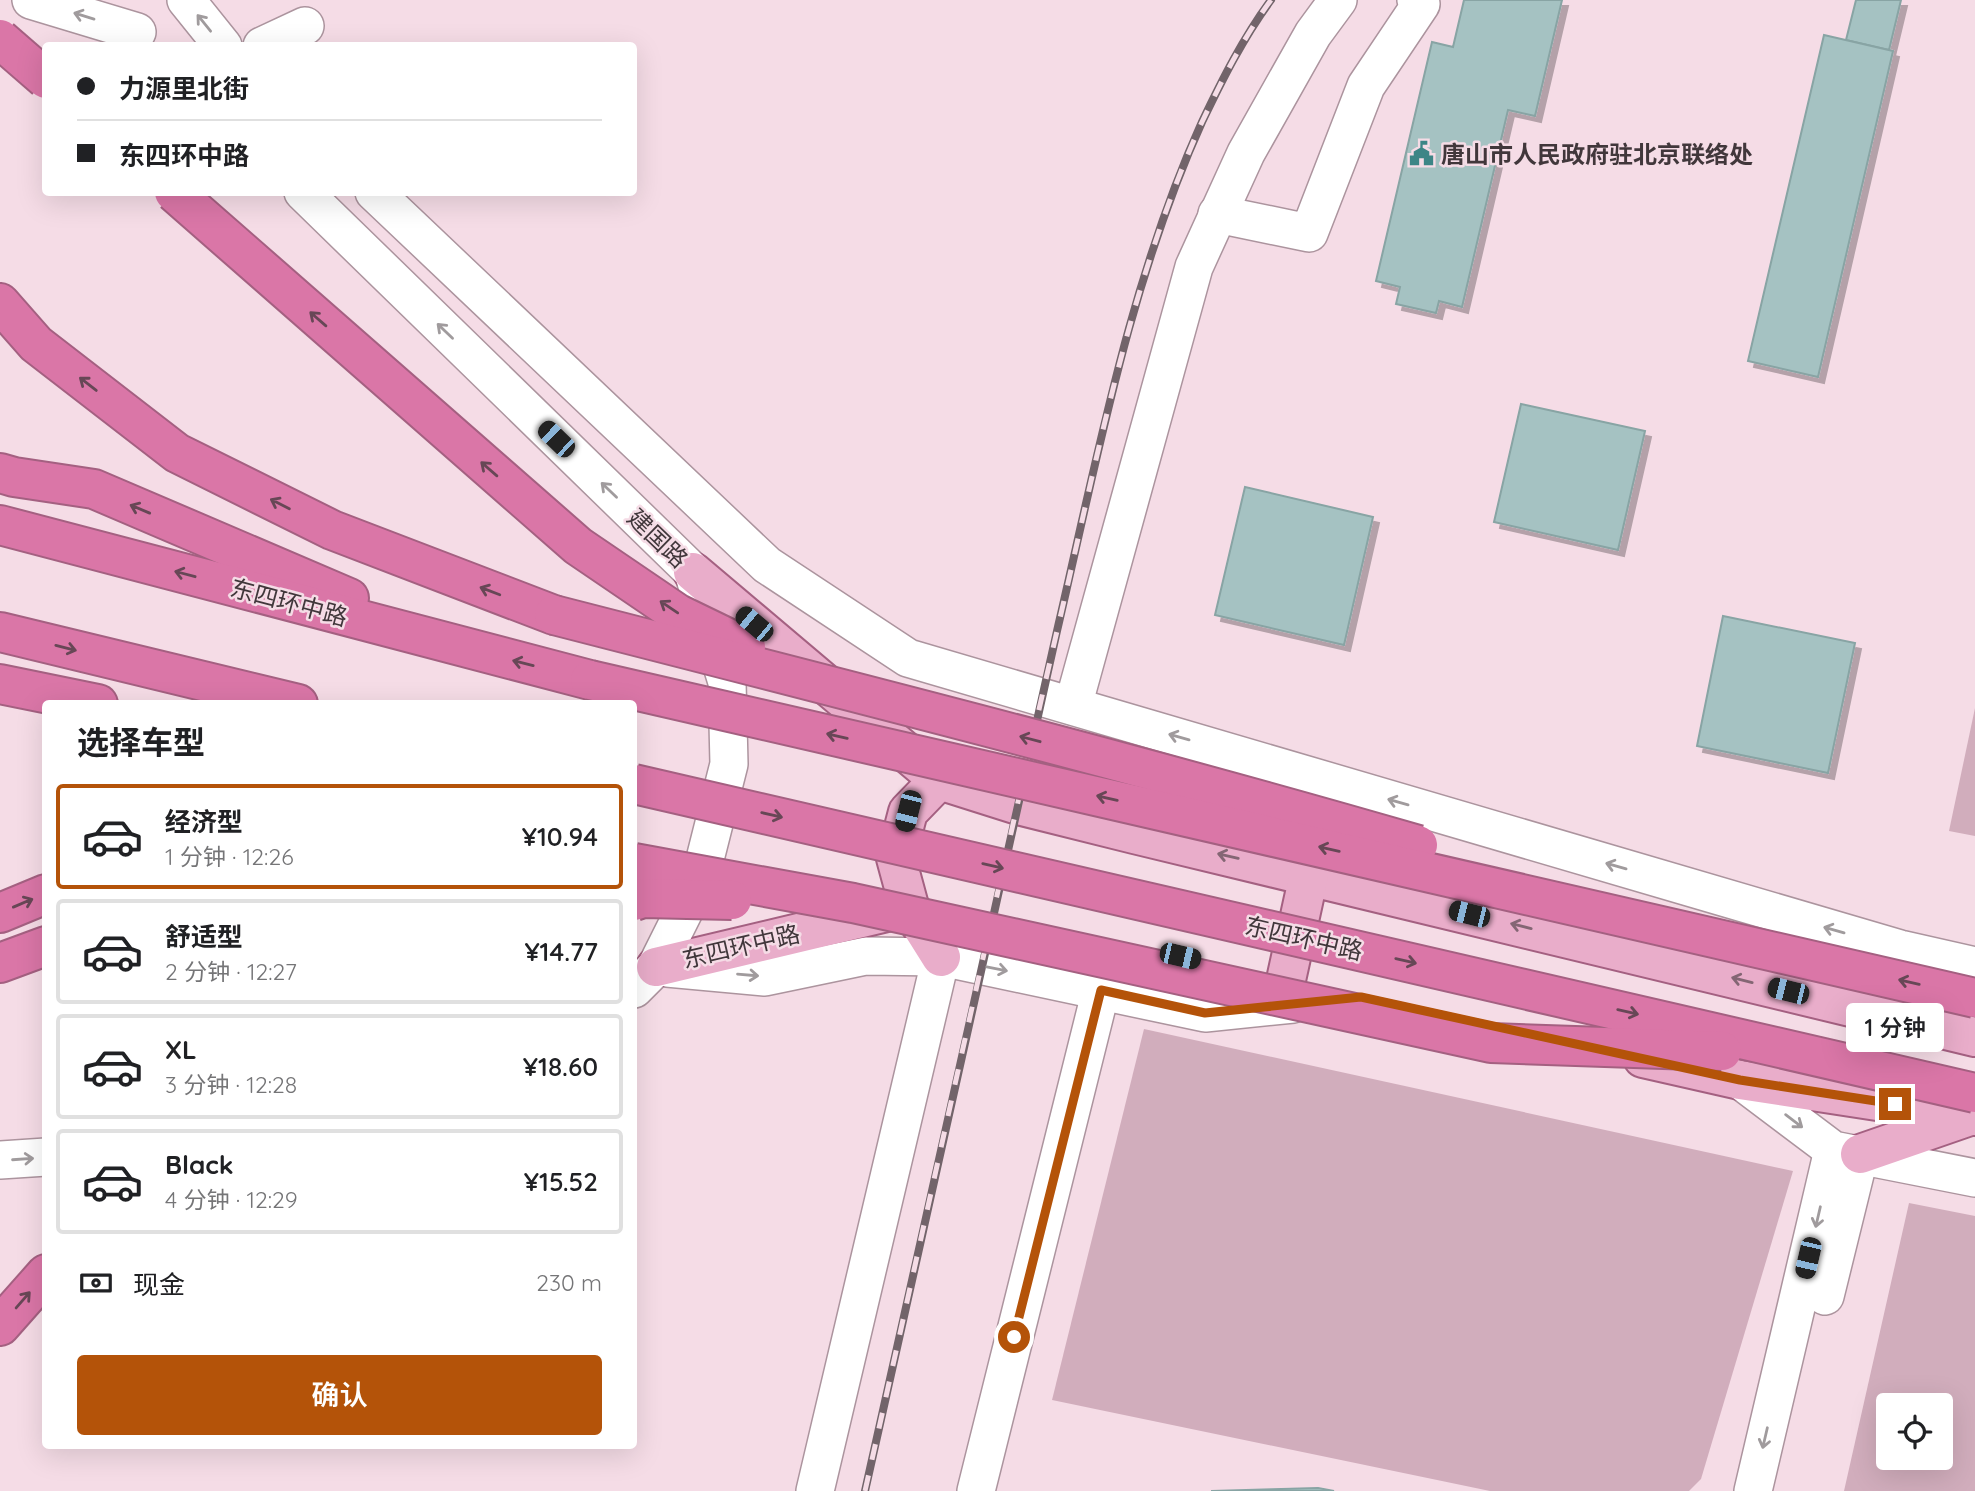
<!DOCTYPE html>
<html lang="zh">
<meta charset="utf-8">
<style>
body{margin:0;font-family:Quicksand,"Noto Sans SC",sans-serif;background:#f2f2f2;color:#202124;height:100vh;display:flex;flex-direction:column;font-size:26px;white-space:nowrap}
*{box-sizing:border-box;margin:0}
p{font-size:23px;color:#757577}
.icon{flex:none;width:38px;height:38px;fill:none;stroke:currentColor;stroke-width:2;stroke-linecap:round;stroke-linejoin:round}
.map{position:relative;flex:1;overflow:hidden}
.drawer{position:absolute;left:42px;top:700px;width:595px;height:749px;display:flex;flex-direction:column;background:#fff;border-radius:7px;box-shadow:0 7px 28px #0002}
.drawer>*{flex:none}
.guide{position:absolute;left:42px;top:42px;width:595px;height:154px;border-radius:7px;box-shadow:0 7px 28px #0002;display:grid;align-content:center;height:154px;padding:0 35px;background:#fff}
.controls{position:absolute;left:1876px;top:1393px;display:grid;gap:14px}
.controls a{display:grid;place-items:center;width:77px;height:77px;border-radius:7px;background:#fff;box-shadow:0 7px 28px #0002;font-size:35px}
.end{position:absolute;width:32px;height:32px;margin:-16px;border:9px solid #b45309;background:#fff;box-shadow:0 0 0 4px #fff}
.from{border-radius:50%}
.bubble{position:absolute;height:49px;border-radius:7px;background:#fff;box-shadow:0 7px 28px #0002;font-size:23px;font-weight:600;line-height:49px;text-align:center}
.car{position:absolute;width:21px;height:42px;margin:-21px -10px;border-radius:9px;box-shadow:0 0 5px 2px #0007;background:linear-gradient(#222 24%,#8ab4d8 0 40%,#222 0 76%,#8ab4d8 0 86%,#222 0)}
.guide b{display:flex;align-items:center;gap:24px;height:66px;font-size:26px}
.guide b+b{border-top:2px solid #e0e0e0}
.guide i{width:18px;height:18px;background:#202124}
ul{padding:0;list-style:none}
li{display:flex;align-items:center;gap:21px;height:105px;margin:0 14px 10px;padding:0 21px;border:4px solid #e0e0e0;border-radius:7px}
li div{flex:1}
li b{display:block;font-size:26px}
li em{font-style:normal;font-weight:600}
li.on{border-color:#b45309}
li>.icon{width:63px;height:63px;stroke-width:1.5}
h2{padding:0 35px;font-size:32px;line-height:84px}
.pay{display:flex;align-items:center;gap:18px;height:77px;padding:0 35px;font-size:26px}
.pay p{margin-inline-start:auto}
.button{display:flex;gap:14px;margin-top:auto;padding:14px 35px}
.button a{flex:1;height:80px;border-radius:7px;background:#b45309;color:#fff;font-size:28px;font-weight:600;line-height:80px;text-align:center}
.map>svg:first-child{display:block}
</style>
<div class="map">
<svg width="1975" height="1491" viewBox="0 0 1975 1491">
<defs>
<filter id="shadow"><feDropShadow dx="6" dy="6" stdDeviation="0" flood-color="#0004"/></filter>
</defs>
<rect width="100%" height="100%" fill="#f5dce6"/>
<g fill="#d1adbc" fill-rule="evenodd">
<polygon points="1975,708 1975,836 1949,831"/>
<polygon points="1144,1029 1793,1171 1701,1479 1689,1491 1490,1491 1052,1400"/>
<path d="M1909 1203 1975 1216V1491H1844ZM1941 1405V1458H1888V1405Z"/>
</g>
<g fill="#a5c2c2" stroke="#88a4a4" stroke-width="2" filter="url(#shadow)">
<polygon points="1464,0 1562,0 1535,116 1508,110 1462,307 1439,301 1436,313 1396,304 1400,287 1376,281 1432,42 1453,47"/>
<polygon points="1856,0 1901,0 1889,50 1846,40"/>
<polygon points="1824,35 1893,51 1818,377 1748,361"/>
<polygon points="1521,404 1645,431 1618,550 1494,522"/>
<polygon points="1245,487 1373,517 1344,645 1215,615"/>
<polygon points="1723,616 1855,643 1828,773 1697,746"/>
<polygon points="1318,1488 1334,1491 1211,1491"/>
</g>
<g fill="none" stroke-linecap="round" stroke-linejoin="round">
<defs>
<g id="minor">
<polyline points="31,0 137,32"/>
<polyline points="186,0 223,46"/>
<polyline points="262,46 305,26"/>
<polyline points="303,192 693,572 727,682 729,764 700,879 656,967 634,989"/>
<polyline points="374,192 767,565 908,658 1900,949 1975,966"/>
<polyline points="1217,214 1309,233 1366,86 1421,4 1416,0"/>
<polyline points="1073,706 1194,267 1246,153 1313,34 1338,0"/>
<polyline points="667,968 765,977 866,956 941,957 1205,1013 1293,1004"/>
<polyline points="1740,1080 1833,1150 1975,1178"/>
<polyline points="0,1160 46,1157"/>
<polyline points="1825,1296 1860,1154"/>
<polyline points="815,1491 941,957"/>
<polyline points="976,1491 1101,990"/>
<polyline points="1753,1491 1833,1150"/>
</g>
<g id="major">
<polyline points="693,572 939,780 1018,805 1134,834 1975,1037"/>
<polyline points="939,780 908,812 896,858 909,906 941,957"/>
<polyline points="656,967 895,910"/>
<polyline points="1286,980 1309,875"/>
<polyline points="1643,1058 1740,1080 1975,1116"/>
<polyline points="1860,1154 1967,1117"/>
</g>
<g id="highway">
<polyline points="0,303 36,344 177,453 332,530 554,615"/>
<polyline points="0,473 14,477 94,489 349,598"/>
<polyline points="0,525 590,680"/>
<polyline points="0,632 298,704"/>
<polyline points="0,684 98,704"/>
<polyline points="0,913 46,894"/>
<polyline points="0,963 46,946"/>
<polyline points="0,1326 46,1274"/>
</g>
</defs>
<use href="#minor" stroke="#ac949e" stroke-width="40"/>
<use href="#major" stroke="#a46081" stroke-width="42"/>
<use href="#highway" stroke="#a46081" stroke-width="42"/>
<use href="#minor" stroke="#fff" stroke-width="37"/>
<use href="#major" stroke="#e9adca" stroke-width="38"/>
<use href="#highway" stroke="#da76a7" stroke-width="38"/>
<defs>
<path id="rail" d="M865 1491C929 1204 991 917 1057 631 1097 460 1129 283 1202 122 1222 80 1243 38 1271 0"/>
</defs>
<use href="#rail" stroke="#72646a" stroke-width="8"/>
<use href="#rail" stroke="#f5dce6" stroke-width="5" stroke-dasharray="16" stroke-linecap="butt"/>
<defs>
<g id="highway-bridge">
<polyline points="0,39 46,79"/>
<polyline points="174,192 578,546 678,614 746,647"/>
<path d="M554 615C842 689 1132 762 1418 845"/>
<polyline points="590,680 1975,998"/>
<polyline points="634,784 1975,1093"/>
<polyline points="634,863 853,903 1491,1043 1722,1051"/>
<polyline points="634,901 643,898 732,900"/>
</g>
</defs>
<use href="#highway-bridge" stroke="#a46081" stroke-width="42" stroke-linecap="butt"/>
<use href="#highway-bridge" stroke="#da76a7" stroke-width="38"/>
</g>
<defs><path id="oneway-shaft" d="M-6 0H5M1.5-3L5.5 0L1.5 3" fill="none" stroke-width="1.6" stroke-linecap="round" stroke-linejoin="round" transform="scale(1.75)"/></defs>
<g stroke="#a09b9d">
<use href="#oneway-shaft" transform="translate(84 16) rotate(-163)"/>
<use href="#oneway-shaft" transform="translate(204 23) rotate(-129)"/>
<use href="#oneway-shaft" transform="translate(445 331) rotate(-136)"/>
<use href="#oneway-shaft" transform="translate(609 490) rotate(-136)"/>
<use href="#oneway-shaft" transform="translate(1179 737) rotate(-164)"/>
<use href="#oneway-shaft" transform="translate(1398 802) rotate(-164)"/>
<use href="#oneway-shaft" transform="translate(1616 866) rotate(-164)"/>
<use href="#oneway-shaft" transform="translate(1834 930) rotate(-164)"/>
<use href="#oneway-shaft" transform="translate(997 969) rotate(11)"/>
<use href="#oneway-shaft" transform="translate(748 975) rotate(5)"/>
<use href="#oneway-shaft" transform="translate(1794 1121) rotate(37)"/>
<use href="#oneway-shaft" transform="translate(23 1159) rotate(-4)"/>
<use href="#oneway-shaft" transform="translate(1818 1217) rotate(103)"/>
<use href="#oneway-shaft" transform="translate(1765 1438) rotate(103)"/>
</g>
<g stroke="#674756">
<use href="#oneway-shaft" transform="translate(318 319) rotate(-139)"/>
<use href="#oneway-shaft" transform="translate(88 384) rotate(-142)"/>
<use href="#oneway-shaft" transform="translate(489 469) rotate(-139)"/>
<use href="#oneway-shaft" transform="translate(280 504) rotate(-153)"/>
<use href="#oneway-shaft" transform="translate(140 509) rotate(-157)"/>
<use href="#oneway-shaft" transform="translate(185 574) rotate(-165)"/>
<use href="#oneway-shaft" transform="translate(490 591) rotate(-159)"/>
<use href="#oneway-shaft" transform="translate(669 607) rotate(-146)"/>
<use href="#oneway-shaft" transform="translate(66 648) rotate(14)"/>
<use href="#oneway-shaft" transform="translate(523 663) rotate(-166)"/>
<use href="#oneway-shaft" transform="translate(837 736) rotate(-167)"/>
<use href="#oneway-shaft" transform="translate(1030 739) rotate(-165)"/>
<use href="#oneway-shaft" transform="translate(1107 798) rotate(-167)"/>
<use href="#oneway-shaft" transform="translate(772 815) rotate(13)"/>
<use href="#oneway-shaft" transform="translate(1329 849) rotate(-167)"/>
<use href="#oneway-shaft" transform="translate(993 866) rotate(13)"/>
<use href="#oneway-shaft" transform="translate(23 903) rotate(-23)"/>
<use href="#oneway-shaft" transform="translate(1406 961) rotate(13)"/>
<use href="#oneway-shaft" transform="translate(1909 982) rotate(-167)"/>
<use href="#oneway-shaft" transform="translate(1628 1012) rotate(13)"/>
<use href="#oneway-shaft" transform="translate(23 1300) rotate(-49)"/>
</g>
<g stroke="#846674">
<use href="#oneway-shaft" transform="translate(1228 856) rotate(-167)"/>
<use href="#oneway-shaft" transform="translate(1521 926) rotate(-166)"/>
<use href="#oneway-shaft" transform="translate(1742 980) rotate(-166)"/>
</g>
<g fill="none" stroke-linecap="round" stroke-linejoin="round">
<polyline stroke="#b45309" stroke-width="9" points="1014,1337 1101,990 1205,1013 1361,997 1740,1080 1895,1104"/>
</g>
<defs>
<symbol id="civic-bare" viewBox="-9 -9 18 18"><path d="M-.6-6.5H3V-4.5H.6V-3L4-1V1h2V6H-6V1h2V-1L-.6-3ZM-1.2 2.5V6h2.4V2.5Z" fill="#3d8586" stroke="#f5dce6" stroke-width="2.5" paint-order="stroke"/></symbol>
</defs>
<g fill-rule="evenodd">
<use href="#civic-bare" x="1404" y="136" width="35" height="35"/>
</g>
<g text-anchor="middle" dominant-baseline="central" stroke-width="5" stroke-linejoin="round" paint-order="stroke">
<g font-size="24" font-weight="bold" fill="#41373b" stroke="#f5dce6" text-anchor="start">
<text x="1441" y="154">唐山市人民政府驻北京联络处</text>
</g>
<g font-size="24" fill="#41373b" stroke="#f5dce6">
<text transform="translate(658 538) rotate(44)">建国路</text>
<text transform="translate(289 602) rotate(15)">东四环中路</text>
<text transform="translate(1304 938) rotate(13)">东四环中路</text>
<text transform="translate(741 946) rotate(-13)">东四环中路</text>
</g>
</g>
</svg>
<div class="controls">
<a><svg class="icon" aria-label="locate" viewBox="0 0 24 24"><circle cx="12" cy="12" r="6"/><path d="M12 2v4M12 18v4M2 12h4M18 12h4"/></svg></a>
</div>
<i class="end from" style="left:1014px;top:1337px"></i>
<i class="end" style="left:1895px;top:1104px"></i>
<div class="bubble" style="left:1846px;top:1003px;width:98px">1 分钟</div>
<i class="car" style="left:556px;top:439px;rotate:314deg"></i>
<i class="car" style="left:754px;top:624px;rotate:310deg"></i>
<i class="car" style="left:908px;top:811px;rotate:194deg"></i>
<i class="car" style="left:1469px;top:914px;rotate:284deg"></i>
<i class="car" style="left:1180px;top:956px;rotate:103deg"></i>
<i class="car" style="left:1788px;top:991px;rotate:284deg"></i>
<i class="car" style="left:1808px;top:1258px;rotate:193deg"></i>
<div class="guide">
<b><i class="from"></i>力源里北街</b>
<b><i></i>东四环中路</b>
</div>
<section class="drawer">
<h2>选择车型</h2>
<ul>
<li class="on"><svg class="icon" aria-label="car" viewBox="0 0 24 24"><path d="M5 17H2v-5l4-1 3-4h7l3 4 3 1v5h-3M9 17h6M6 11h13"/><circle cx="7" cy="17" r="2"/><circle cx="17" cy="17" r="2"/></svg><div><b>经济型</b><p>1 分钟 · 12:26</p></div><em>¥10.94</em></li>
<li><svg class="icon" aria-label="car" viewBox="0 0 24 24"><path d="M5 17H2v-5l4-1 3-4h7l3 4 3 1v5h-3M9 17h6M6 11h13"/><circle cx="7" cy="17" r="2"/><circle cx="17" cy="17" r="2"/></svg><div><b>舒适型</b><p>2 分钟 · 12:27</p></div><em>¥14.77</em></li>
<li><svg class="icon" aria-label="car" viewBox="0 0 24 24"><path d="M5 17H2v-5l4-1 3-4h7l3 4 3 1v5h-3M9 17h6M6 11h13"/><circle cx="7" cy="17" r="2"/><circle cx="17" cy="17" r="2"/></svg><div><b>XL</b><p>3 分钟 · 12:28</p></div><em>¥18.60</em></li>
<li><svg class="icon" aria-label="car" viewBox="0 0 24 24"><path d="M5 17H2v-5l4-1 3-4h7l3 4 3 1v5h-3M9 17h6M6 11h13"/><circle cx="7" cy="17" r="2"/><circle cx="17" cy="17" r="2"/></svg><div><b>Black</b><p>4 分钟 · 12:29</p></div><em>¥15.52</em></li>
</ul>
<div class="pay"><svg class="icon" aria-label="cash" viewBox="0 0 24 24"><path d="M3 7h18v10H3z"/><circle cx="12" cy="12" r="2"/></svg>现金<p>230 m</p></div>
<div class="button"><a>确认</a></div>
</section>
</div>
